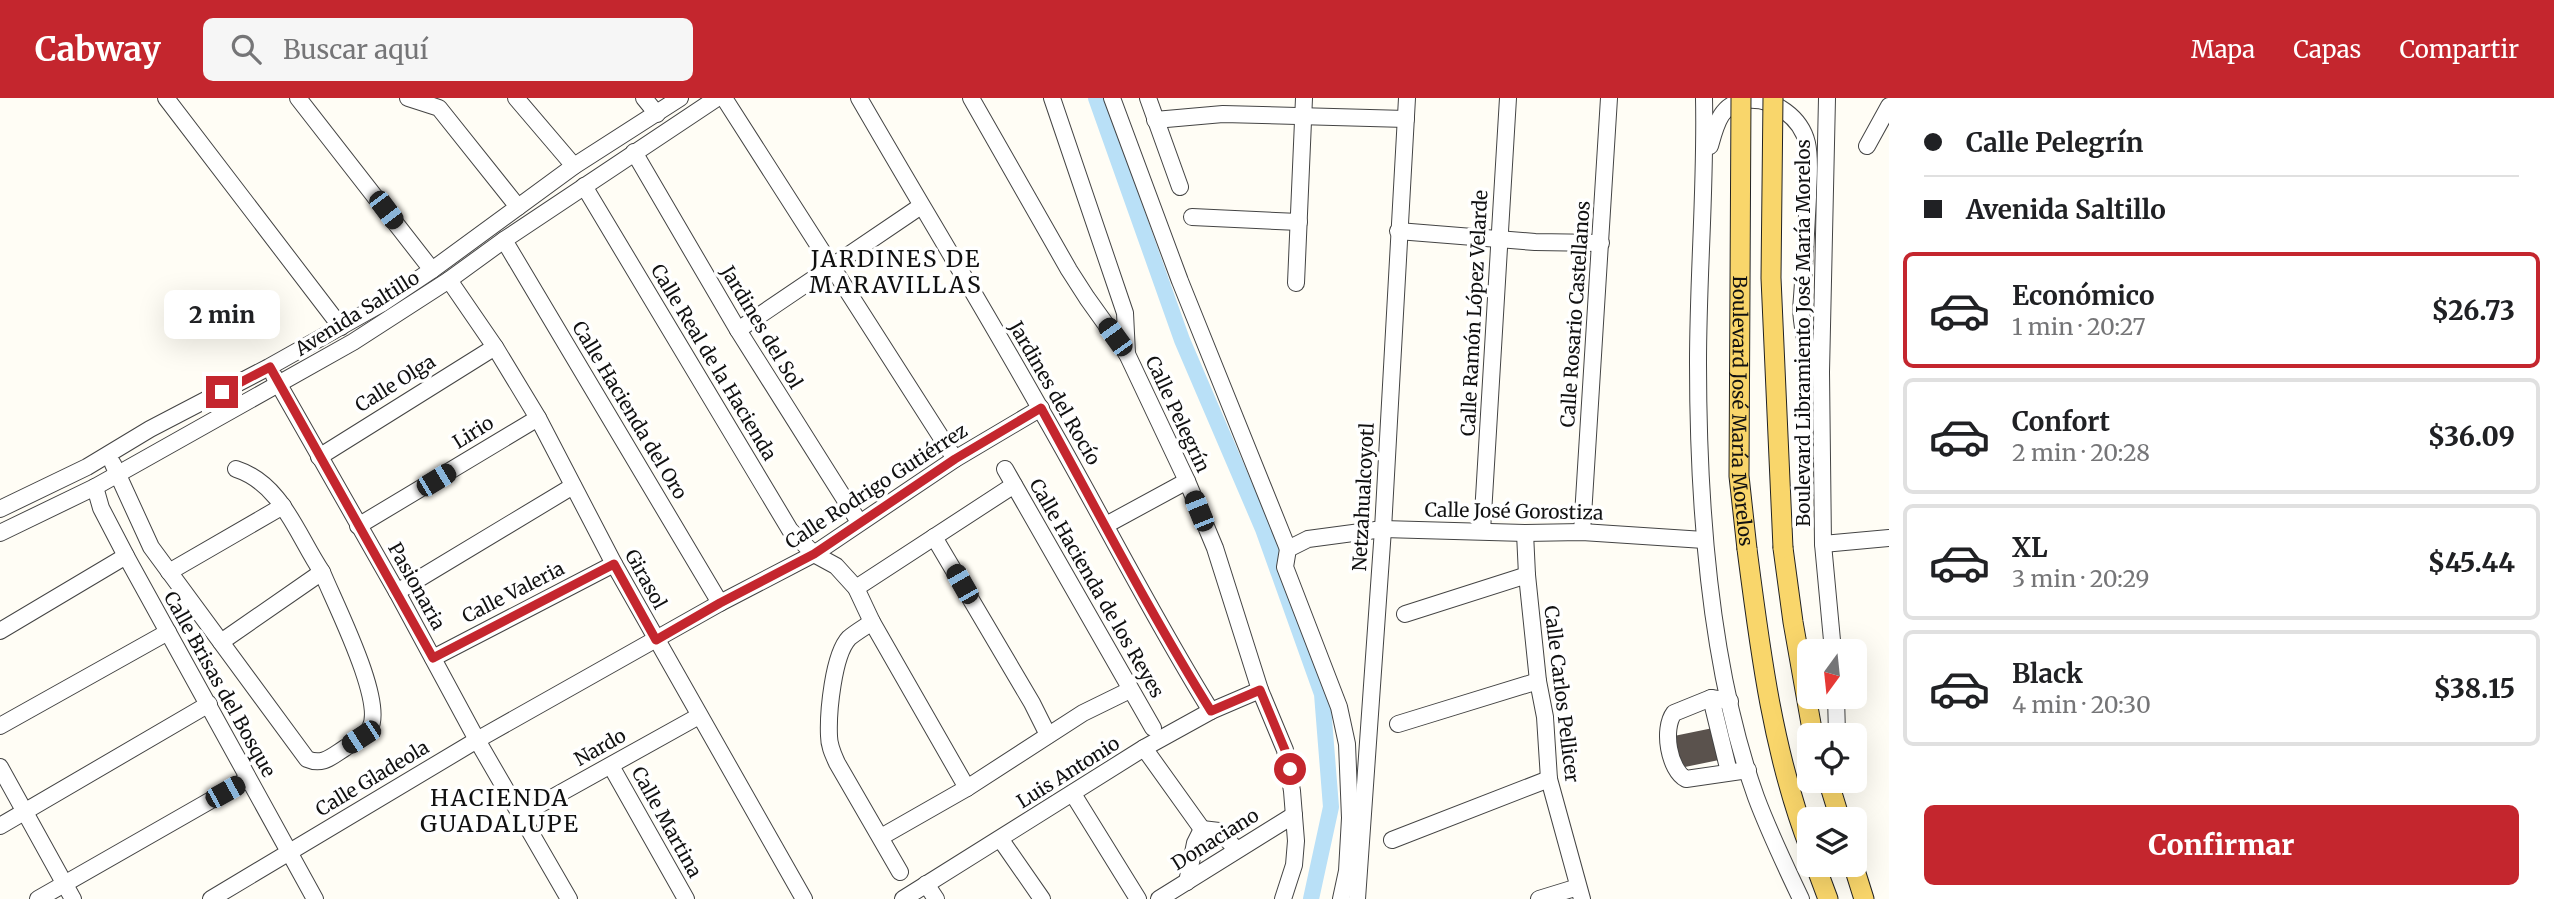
<!DOCTYPE html>
<html lang="es">
<meta charset="utf-8">
<style>
body{margin:0;font-family:Merriweather,serif;background:#f6f6f6;color:#202124;height:100vh;display:flex;flex-direction:column;font-size:26px;white-space:nowrap}
*{box-sizing:border-box;margin:0}
p{font-size:23px;color:#757577}
.icon{flex:none;width:38px;height:38px;fill:none;stroke:currentColor;stroke-width:2;stroke-linecap:round;stroke-linejoin:round}
.map{position:relative;flex:1;overflow:hidden}
.side{display:flex;flex-direction:column;background:#fff;width:665px}
.side>*{flex:none}
.top-card{display:grid;align-content:center;height:154px;padding:0 35px;background:#fff}
.needle{width:46px;rotate:195deg}
.controls{position:absolute;left:1797px;top:541px;display:grid;gap:14px}
.controls a{display:grid;place-items:center;width:70px;height:70px;border-radius:10px;background:#fff;box-shadow:0 7px 28px #0002;font-size:35px}
.end{position:absolute;width:32px;height:32px;margin:-16px;border:9px solid #c4262e;background:#fff;box-shadow:0 0 0 4px #fff}
.from{border-radius:50%}
.bubble{position:absolute;height:49px;border-radius:10px;background:#fff;box-shadow:0 7px 28px #0002;font-size:23px;font-weight:800;line-height:49px;text-align:center}
.car{position:absolute;width:21px;height:42px;margin:-21px -10px;border-radius:9px;box-shadow:0 0 5px 2px #0007;background:linear-gradient(#222 24%,#8ab4d8 0 40%,#222 0 76%,#8ab4d8 0 86%,#222 0)}
.top-card b{display:flex;align-items:center;gap:24px;height:66px;font-size:26px}
.top-card b+b{border-top:2px solid #e0e0e0}
.top-card i{width:18px;height:18px;background:#202124}
ul{padding:0;list-style:none}
li{display:flex;align-items:center;gap:21px;height:116px;margin:0 14px 10px;padding:0 21px;border:4px solid #e0e0e0;border-radius:10px}
li div{flex:1}
li b{display:block;font-size:26px}
li em{font-style:normal;font-weight:800}
li.current{border-color:#c4262e}
li>.icon{width:63px;height:63px;stroke-width:1.5}
.button{display:flex;gap:14px;margin-top:auto;padding:14px 35px}
.button a{flex:1;height:80px;border-radius:10px;background:#c4262e;color:#fff;font-size:28px;font-weight:800;line-height:80px;text-align:center}
header{display:flex;align-items:center;gap:42px;box-sizing:border-box;height:98px;padding:0 35px;background:#c4262e;color:#fff}
header strong{font-size:33px}
nav{display:flex;gap:38px;margin-inline-start:auto;font-size:24px}
.search{width:490px;height:63px;background:#f6f6f6;display:flex;align-items:center;gap:18px;box-sizing:border-box;padding:0 24px;border-radius:10px;color:#757577;font-size:26px}
main{display:flex;flex:1;min-height:0}
.map>svg:first-child{display:block}
</style>
<header>
<strong>Cabway</strong>
<div class="search"><svg class="icon" aria-label="search" viewBox="0 0 24 24"><circle cx="10" cy="10" r="6"/><path d="M15 15l6 6"/></svg>Buscar aquí</div>
<nav><a>Mapa</a><a>Capas</a><a>Compartir</a></nav>
</header>
<main>
<div class="map">
<svg width="1889" height="801" viewBox="0 0 1889 801">
<rect width="100%" height="100%" fill="#fffdf5"/>
<g fill="none" stroke-linecap="round" stroke-linejoin="round">
<polyline stroke="#b9e0f7" stroke-width="16" points="1096,0 1182,242 1263,431 1322,596 1331,709 1311,801"/>
</g>
<polygon fill="#5a524d" points="1713,630 1719,662 1680,670 1674,638"/>
<g fill="none" stroke-linecap="round" stroke-linejoin="round">
<defs>
<g id="minor">
<polyline points="166,0 341,229"/>
<polyline points="298,0 432,172"/>
<polyline points="408,0 439,10 518,109"/>
<polyline points="516,0 574,68"/>
<polyline points="644,0 657,16"/>
<polyline points="724,0 955,361"/>
<path d="M859 0C919 104 982 207 1041 312 1099 412 1150 515 1211 613"/>
<polyline points="971,0 1069,172 1087,200 1127,256 1187,383 1215,450 1260,592 1285,652 1292,693 1296,743 1294,767 1283,801"/>
<polyline points="1052,0 1125,215 1127,256"/>
<polyline points="1112,0 1180,183 1288,451"/>
<polyline points="1148,0 1180,89"/>
<path d="M1704 0C1706 88 1698 176 1698 265 1698 404 1709 568 1756 699 1769 734 1785 767 1801 801"/>
<polyline points="1827,0 1821,274 1823,446 1833,553"/>
<polyline points="1155,22 1223,16 1406,21"/>
<path d="M1710 48C1716 26 1721 5 1747 2 1775 0 1801 20 1807 45 1811 63 1808 82 1808 99 1806 137 1804 175 1801 212 1803 236 1806 255 1821 274"/>
<polyline points="1867,48 1889,8"/>
<polyline points="634,54 738,232 859,424"/>
<polyline points="584,88 790,432 814,456 836,468 856,490 872,524 967,690"/>
<polyline points="1192,119 1299,124"/>
<polyline points="1398,133 1535,144 1601,145"/>
<polyline points="504,142 720,505"/>
<polyline points="449,182 495,249 538,320 614,466 804,801"/>
<polyline points="1296,185 1304,0"/>
<polyline points="738,232 921,108"/>
<polyline points="274,278 397,494 477,642 569,801"/>
<polyline points="319,359 495,249"/>
<path d="M113 366 151 449 307 661C323 668 332 658 345 650 353 644 365 639 370 630 385 603 334 504 322 474"/>
<polyline points="1005,371 1153,630"/>
<polyline points="95,389 101,410 126,458 315,801"/>
<polyline points="0,411 87,369 150,331 269,269 381,206 432,172 574,68 680,0"/>
<polyline points="1106,427 1187,383"/>
<polyline points="358,428 538,320"/>
<polyline points="1482,433 1508,0"/>
<polyline points="1582,434 1609,0"/>
<polyline points="0,435 95,389 353,244 449,182 504,142 717,0"/>
<polyline points="1525,435 1527,477 1538,583 1545,619 1549,681 1582,801"/>
<polyline points="934,439 1032,605 1048,637"/>
<polyline points="1823,446 1889,440"/>
<polyline points="169,474 283,408"/>
<polyline points="856,490 1014,387"/>
<polyline points="397,494 573,388"/>
<polyline points="1405,516 1527,477"/>
<path d="M872 524C865 529 856 534 849 540 833 557 828 615 829 638 829 648 833 656 837 665L900 774"/>
<polyline points="0,533 126,458"/>
<path d="M221 544 322 474C297 437 282 386 236 371"/>
<polyline points="433,560 614,466"/>
<polyline points="1836,598 1837,637"/>
<polyline points="1711,600 1729,674"/>
<path d="M1730 603 1711 600 1674 615C1662 631 1669 672 1686 681L1748 672"/>
<polyline points="1398,626 1538,583"/>
<polyline points="0,628 168,534"/>
<polyline points="1144,650 1202,731"/>
<polyline points="611,668 686,801"/>
<polyline points="0,669 73,801"/>
<polyline points="1073,696 1138,801"/>
<polyline points="521,717 699,618"/>
<polyline points="0,728 209,606"/>
<polyline points="1202,731 1219,733 1236,751"/>
<polyline points="881,739 967,690 1083,615 1130,592"/>
<polyline points="1001,742 1042,801"/>
<polyline points="1392,742 1549,681"/>
<polyline points="1187,784 1195,745 1202,731"/>
<polyline points="926,786 936,801"/>
<polyline points="38,801 248,681"/>
<polyline points="211,801 477,642 720,505 814,456 955,361 1041,310"/>
<polyline points="903,801 1144,650 1211,613 1260,592"/>
<polyline points="1159,801 1294,717"/>
<polyline points="1341,801 1347,773 1350,720 1347,646 1339,609 1285,469 1288,451 1308,441 1383,431 1525,435 1582,434 1704,442"/>
<polyline points="1357,801 1383,431 1407,0"/>
<polyline points="1539,801 1578,789"/>
</g>
<g id="major">
<polyline points="1783,450 1793,524 1813,637"/>
<path d="M1747 451C1760 552 1773 656 1810 751"/>
<polyline points="1828,682 1840,721"/>
<polyline points="1815,766 1828,801"/>
<polyline points="1853,766 1864,801"/>
</g>
</defs>
<use href="#minor" stroke="#444" stroke-width="18"/>
<use href="#major" stroke="#222" stroke-width="21"/>
<use href="#minor" stroke="#fff" stroke-width="16"/>
<use href="#major" stroke="#f9d66b" stroke-width="19"/>
<defs>
<g id="major-bridge">
<path id="s1" d="M1741 0 1739 378 1747 451"/>
<polyline points="1773,0 1771,180 1783,450"/>
</g>
</defs>
<use href="#major-bridge" stroke="#222" stroke-width="21" stroke-linecap="butt"/>
<use href="#major-bridge" stroke="#f9d66b" stroke-width="19"/>
</g>
<g fill="none" stroke-linecap="round" stroke-linejoin="round">
<path stroke="#c4262e" stroke-width="9" d="M222 294 270 269 433 560 614 466 656 542 720 505 814 456 955 361 1041 310C1097 412 1150 515 1211 613L1260 592 1285 652 1290 671"/>
</g>
<g text-anchor="middle" dominant-baseline="central" stroke-width="7" stroke-linejoin="round" paint-order="stroke">
<g font-size="19" fill="#111" stroke="#fff">
<text transform="translate(357 215) rotate(-32)">Avenida Saltillo</text>
<text transform="translate(1474 215) rotate(-87)">Calle Ramón López Velarde</text>
<text transform="translate(1575 216) rotate(-86)">Calle Rosario Castellanos</text>
<text transform="translate(762 229) rotate(59)">Jardines del Sol</text>
<text transform="translate(1803 235) rotate(-90)">Boulevard Libramiento José María Morelos</text>
<text transform="translate(714 264) rotate(59)">Calle Real de la Hacienda</text>
<text transform="translate(395 285) rotate(-32)">Calle Olga</text>
<text transform="translate(1055 295) rotate(60)">Jardines del Rocío</text>
<text transform="translate(630 312) rotate(59)">Calle Hacienda del Oro</text>
<text stroke="none"><textPath href="#s1" startOffset="313">Boulevard José María Morelos</textPath></text>
<text transform="translate(1178 316) rotate(65)">Calle Pelegrín</text>
<text transform="translate(473 334) rotate(-32)">Lirio</text>
<text transform="translate(876 388) rotate(-33)">Calle Rodrigo Gutiérrez</text>
<text transform="translate(1363 399) rotate(-87)">Netzahualcoyotl</text>
<text transform="translate(1514 413) rotate(1)">Calle José Gorostiza</text>
<text transform="translate(646 481) rotate(61)">Girasol</text>
<text transform="translate(417 488) rotate(61)">Pasionaria</text>
<text transform="translate(1097 490) rotate(60)">Calle Hacienda de los Reyes</text>
<text transform="translate(513 494) rotate(-27)">Calle Valeria</text>
<text transform="translate(220 586) rotate(61)">Calle Brisas del Bosque</text>
<text transform="translate(1562 596) rotate(83)">Calle Carlos Pellicer</text>
<text transform="translate(600 649) rotate(-29)">Nardo</text>
<text transform="translate(1068 674) rotate(-32)">Luis Antonio</text>
<text transform="translate(372 680) rotate(-31)">Calle Gladeola</text>
<text transform="translate(667 724) rotate(61)">Calle Martina</text>
<text transform="translate(1215 741) rotate(-32)">Donaciano</text>
</g>
<g font-size="23" letter-spacing="2" fill="#111" stroke="#fff">
<text x="896" y="160">JARDINES DE<tspan x="896" dy="26">MARAVILLAS</tspan></text>
<text x="500" y="699">HACIENDA<tspan x="500" dy="26">GUADALUPE</tspan></text>
</g>
</g>
</svg>
<div class="controls">
<a><svg class="needle" viewBox="-14 -14 28 28"><path d="M0-13l5 13h-10z" fill="#e53935"/><path d="M0 13l5-13h-10z" fill="#757577"/></svg></a>
<a><svg class="icon" aria-label="locate" viewBox="0 0 24 24"><circle cx="12" cy="12" r="6"/><path d="M12 2v4M12 18v4M2 12h4M18 12h4"/></svg></a>
<a><svg class="icon" aria-label="layers" viewBox="0 0 24 24"><path d="M12 4l9 5-9 5-9-5zM3 14l9 5 9-5"/></svg></a>
</div>
<i class="end from" style="left:1290px;top:671px"></i>
<i class="end" style="left:222px;top:294px"></i>
<div class="bubble" style="left:164px;top:192px;width:116px">2 min</div>
<i class="car" style="left:386px;top:112px;rotate:143deg"></i>
<i class="car" style="left:1115px;top:239px;rotate:324deg"></i>
<i class="car" style="left:436px;top:382px;rotate:59deg"></i>
<i class="car" style="left:1199px;top:413px;rotate:338deg"></i>
<i class="car" style="left:962px;top:486px;rotate:330deg"></i>
<i class="car" style="left:361px;top:639px;rotate:237deg"></i>
<i class="car" style="left:225px;top:694px;rotate:61deg"></i>
</div>
<section class="side">
<div class="top-card">
<b><i class="from"></i>Calle Pelegrín</b>
<b><i></i>Avenida Saltillo</b>
</div>
<ul>
<li class="current"><svg class="icon" aria-label="car" viewBox="0 0 24 24"><path d="M5 17H2v-5l4-1 3-4h7l3 4 3 1v5h-3M9 17h6M6 11h13"/><circle cx="7" cy="17" r="2"/><circle cx="17" cy="17" r="2"/></svg><div><b>Económico</b><p>1 min · 20:27</p></div><em>$26.73</em></li>
<li><svg class="icon" aria-label="car" viewBox="0 0 24 24"><path d="M5 17H2v-5l4-1 3-4h7l3 4 3 1v5h-3M9 17h6M6 11h13"/><circle cx="7" cy="17" r="2"/><circle cx="17" cy="17" r="2"/></svg><div><b>Confort</b><p>2 min · 20:28</p></div><em>$36.09</em></li>
<li><svg class="icon" aria-label="car" viewBox="0 0 24 24"><path d="M5 17H2v-5l4-1 3-4h7l3 4 3 1v5h-3M9 17h6M6 11h13"/><circle cx="7" cy="17" r="2"/><circle cx="17" cy="17" r="2"/></svg><div><b>XL</b><p>3 min · 20:29</p></div><em>$45.44</em></li>
<li><svg class="icon" aria-label="car" viewBox="0 0 24 24"><path d="M5 17H2v-5l4-1 3-4h7l3 4 3 1v5h-3M9 17h6M6 11h13"/><circle cx="7" cy="17" r="2"/><circle cx="17" cy="17" r="2"/></svg><div><b>Black</b><p>4 min · 20:30</p></div><em>$38.15</em></li>
</ul>
<div class="button"><a>Confirmar</a></div>
</section>
</main>
